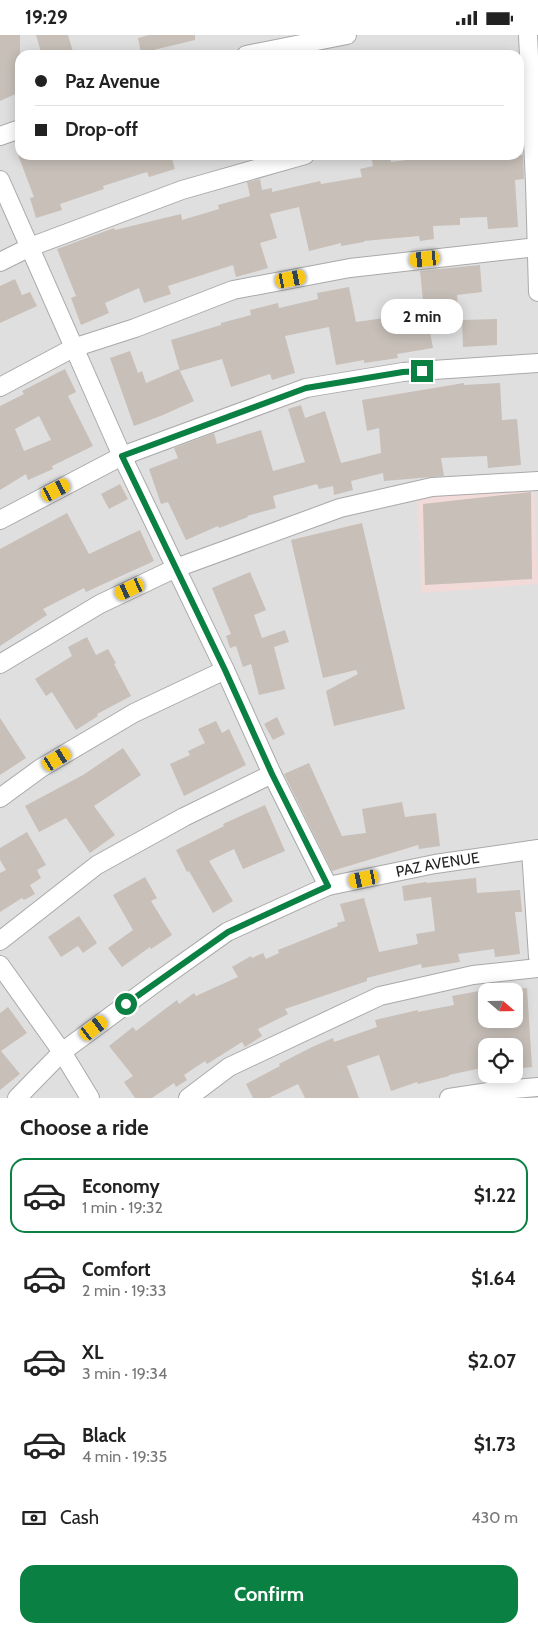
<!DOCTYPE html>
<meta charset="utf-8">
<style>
body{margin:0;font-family:Cabin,sans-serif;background:#f2f2f2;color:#222;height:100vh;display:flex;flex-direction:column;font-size:19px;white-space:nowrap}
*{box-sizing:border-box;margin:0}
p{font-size:16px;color:#767676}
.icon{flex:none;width:28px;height:28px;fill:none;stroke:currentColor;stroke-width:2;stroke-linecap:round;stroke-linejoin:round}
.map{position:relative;height:1063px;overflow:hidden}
.sheet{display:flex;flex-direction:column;background:#fff;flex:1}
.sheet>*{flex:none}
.top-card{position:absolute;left:15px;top:15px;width:509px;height:110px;border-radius:15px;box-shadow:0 2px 12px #0003;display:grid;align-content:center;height:110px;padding:0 20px;background:#fff}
.needle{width:32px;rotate:110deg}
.fabs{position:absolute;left:478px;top:948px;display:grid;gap:10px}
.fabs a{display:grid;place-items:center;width:45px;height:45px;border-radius:10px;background:#fff;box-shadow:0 2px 12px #0003;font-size:25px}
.end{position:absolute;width:22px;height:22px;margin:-11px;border:6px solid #0b8043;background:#fff;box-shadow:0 0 0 2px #fff}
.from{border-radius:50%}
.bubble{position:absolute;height:35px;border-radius:15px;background:#fff;box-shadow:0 2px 12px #0003;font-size:16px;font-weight:700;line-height:35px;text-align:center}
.car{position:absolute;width:15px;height:30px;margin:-15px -8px;border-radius:6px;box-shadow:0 0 4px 1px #0007;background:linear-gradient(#f5c518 24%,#345 0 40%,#f5c518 0 76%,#345 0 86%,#f5c518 0)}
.top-card b{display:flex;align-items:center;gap:18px;height:48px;font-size:19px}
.top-card b+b{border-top:1px solid #e0e0e0}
.top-card i{width:12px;height:12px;background:#222}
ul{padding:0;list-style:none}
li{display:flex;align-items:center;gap:15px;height:75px;margin:0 10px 8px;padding:0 10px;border:2px solid transparent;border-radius:15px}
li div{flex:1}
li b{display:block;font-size:19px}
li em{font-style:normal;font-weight:700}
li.on{border-color:#0b8043}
li>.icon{width:45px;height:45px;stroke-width:1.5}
h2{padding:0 20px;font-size:22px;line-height:60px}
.pay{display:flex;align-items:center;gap:12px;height:55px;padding:0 20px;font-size:19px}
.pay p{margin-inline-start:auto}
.button{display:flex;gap:10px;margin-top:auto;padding:10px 20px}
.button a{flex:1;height:58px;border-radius:15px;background:#0b8043;color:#fff;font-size:20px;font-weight:700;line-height:58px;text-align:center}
.status{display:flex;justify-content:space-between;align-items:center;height:35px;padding:0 25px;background:#fff;direction:ltr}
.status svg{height:14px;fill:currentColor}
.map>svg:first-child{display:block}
</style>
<div class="status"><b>19:29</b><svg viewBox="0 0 49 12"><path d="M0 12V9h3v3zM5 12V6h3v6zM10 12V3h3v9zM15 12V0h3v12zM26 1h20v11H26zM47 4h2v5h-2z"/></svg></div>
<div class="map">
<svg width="538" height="1063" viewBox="0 0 538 1063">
<rect width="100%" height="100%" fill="#f2efe9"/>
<path fill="#e0dfdf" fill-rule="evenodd" d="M0 0H538V1063H0ZM20 20H519V120H20ZM486 956H514V984H486ZM486 1011H514V1039H486Z"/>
<polygon fill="#f2dad9" points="534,452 538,549 422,558 417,462"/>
<g fill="#c7bfb8" fill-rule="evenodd">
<polygon points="0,0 20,0 20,57 0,66"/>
<polygon points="36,0 68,0 74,20 42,20"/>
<polygon points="149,0 195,0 195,5 141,18 138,3"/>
<polygon points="18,120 171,120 175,134 149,142 147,137 103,151 104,154 60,169 62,175 36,183 30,163 34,162"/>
<polygon points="371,120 390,120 391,127 415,124 414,120 523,120 524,144 515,145 518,192 488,194 487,182 460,183 460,190 433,191 434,204 420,206 419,201 364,206 364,207 341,211 341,208 309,216 299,172 270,179 277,203 260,208 268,233 236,242 233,230 168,251 171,259 144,268 139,253 105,268 109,278 81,290 71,263 76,261 57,214 114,193 115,195 181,179 182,185 219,174 218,170 250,161 247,147 260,144 262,155 272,153 272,157 320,146 321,149 362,142 360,134 373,131"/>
<polygon points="480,230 482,257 457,260 458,271 424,275 420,236"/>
<polygon points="15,244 22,260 30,257 37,271 0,288 0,251"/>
<polygon points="349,252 356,287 392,282 393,287 427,281 433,313 397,319 398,323 364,328 364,325 336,330 329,292 285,301 295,338 272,345 270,339 231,352 222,324 180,336 171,305 221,290 221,288 251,280 250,275 278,268 279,273 318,264 317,258"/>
<polygon points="497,284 497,310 463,312 462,285"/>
<polygon points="130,316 138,338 142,336 146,348 179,334 194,366 163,380 134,391 110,323"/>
<path d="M65 334 76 357 68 361 93 411 52 431 53 434 28 445 26 439 0 455V371L24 359 22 356ZM39 381 51 405 24 416 15 394Z"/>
<polygon points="464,348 464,350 500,348 502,385 517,384 521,430 488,433 487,421 441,423 444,441 384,446 383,438 351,446 353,455 334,460 333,451 319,454 317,449 273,461 276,473 247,481 248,482 219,493 218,491 186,505 168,467 161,469 149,434 178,423 174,413 214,398 217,409 261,395 273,436 305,427 288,374 301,370 305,383 325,376 341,428 381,418 379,393 367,396 362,365"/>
<polygon points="120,449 128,464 109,474 101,459"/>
<polygon points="531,457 532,544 425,550 423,469"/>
<polygon points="67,478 89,519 140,495 154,526 86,557 84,553 43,574 47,580 0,611 0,514"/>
<polygon points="362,488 405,674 334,691 326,656 358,639 356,635 323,643 291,505"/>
<polygon points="250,537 266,575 254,580 262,603 285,595 289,607 274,612 285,654 259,660 251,629 243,632 236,611 230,613 226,601 231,599 212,553"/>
<polygon points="87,602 96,620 108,614 116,628 114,629 131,661 97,679 98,681 76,695 52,657 46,661 35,644 72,621 68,612"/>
<polygon points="277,682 285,699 273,705 264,689"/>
<polygon points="0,683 26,723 0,740"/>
<polygon points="216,686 222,698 229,694 246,730 184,761 170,729 190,720 188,716 205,708 198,694"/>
<polygon points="123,713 141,740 94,771 115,800 90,818 66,783 39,797 25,771 83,740"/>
<polygon points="309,728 342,801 366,798 362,774 402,767 405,782 436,778 440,811 419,814 418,810 332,836 284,739"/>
<polygon points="265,770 285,816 243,834 234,814 209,826 233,866 213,878 189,836 187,837 176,815 224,791 223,789"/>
<polygon points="27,797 46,830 37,835 41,843 30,850 35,859 24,865 22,863 0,877 0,838 6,835 0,825 0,813"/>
<polygon points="145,842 157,863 151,866 172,900 151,914 150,912 122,932 108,913 133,895 113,860"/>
<polygon points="476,843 477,858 520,855 522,877 515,877 520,919 495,922 494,914 458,919 460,927 422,933 421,929 367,943 367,946 285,974 288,979 258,994 262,1001 245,1012 242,1007 207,1029 205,1026 184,1040 187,1045 176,1052 174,1048 152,1063 135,1063 124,1047 133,1041 109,1011 133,992 136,996 177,965 179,969 194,958 196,961 238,942 232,932 251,921 252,923 263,918 266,924 279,918 278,915 338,891 337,888 345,886 340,869 364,863 379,917 418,909 416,899 435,896 431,862 404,866 402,851 426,847 427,848"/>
<polygon points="79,881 97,908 83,918 78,911 61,922 48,902"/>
<polygon points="527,953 532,1032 514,1034 514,1011 486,1011 486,1032 449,1040 449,1041 418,1049 417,1047 391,1056 379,1020 347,1031 359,1063 305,1063 298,1049 269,1063 253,1063 246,1049 280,1031 279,1029 312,1012 333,1003 334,1007 377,992 375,985 418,975 418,977 454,970 452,961 479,956 485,984 514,984 514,954"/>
<polygon points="8,972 27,998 1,1016 20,1039 0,1055 0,978"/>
</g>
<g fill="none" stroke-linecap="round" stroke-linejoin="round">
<defs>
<g id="street">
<polyline points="528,0 535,148 538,257"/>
<polyline points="246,20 347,0"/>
<polyline points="0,101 20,94"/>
<polyline points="0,145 122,421 225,635 272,739 328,851"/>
<polyline points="0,227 30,212 182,155 305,120"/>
<polyline points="0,352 73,313 135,293 233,255 350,233 537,212"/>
<polyline points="0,485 122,421 306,353 403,337 538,328"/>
<polyline points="0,629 100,569 176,533 340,473 432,452 538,446"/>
<polyline points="0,763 41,733 134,678 225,635"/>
<polyline points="531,815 538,922"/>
<polyline points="0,906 97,830 184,782 272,739"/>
<polyline points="0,930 62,1017 90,1063"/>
<path id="s1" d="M17 1063 62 1017 158 946 227 897 328 851 435 829 538 814"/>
<polyline points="188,1063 229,1032 380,961 473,940 538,933"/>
<polyline points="449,1063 502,1055 538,1052"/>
</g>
</defs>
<use href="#street" stroke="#a9a9a9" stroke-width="20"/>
<use href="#street" stroke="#fff" stroke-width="18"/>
</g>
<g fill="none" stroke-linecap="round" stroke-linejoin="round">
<polyline stroke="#0b8043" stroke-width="6" points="126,969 228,897 328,851 272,739 225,635 122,421 306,353 403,337 422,336"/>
</g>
<g text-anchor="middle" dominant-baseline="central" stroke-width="4" stroke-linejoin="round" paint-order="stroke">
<g font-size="15" fill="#222" stroke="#fff">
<text stroke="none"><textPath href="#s1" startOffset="491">PAZ AVENUE</textPath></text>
</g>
</g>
</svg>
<div class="fabs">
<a><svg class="needle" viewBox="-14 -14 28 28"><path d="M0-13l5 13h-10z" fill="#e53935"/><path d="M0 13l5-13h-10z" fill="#767676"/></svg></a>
<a><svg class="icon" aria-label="locate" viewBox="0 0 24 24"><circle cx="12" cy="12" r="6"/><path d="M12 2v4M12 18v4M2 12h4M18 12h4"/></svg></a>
</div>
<i class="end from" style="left:126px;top:969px"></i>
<i class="end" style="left:422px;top:336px"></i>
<div class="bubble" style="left:381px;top:264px;width:82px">2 min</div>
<i class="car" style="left:425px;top:224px;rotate:264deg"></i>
<i class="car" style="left:291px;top:244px;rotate:79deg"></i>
<i class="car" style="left:56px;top:455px;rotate:63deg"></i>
<i class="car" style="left:130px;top:554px;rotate:245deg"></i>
<i class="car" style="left:57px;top:724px;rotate:59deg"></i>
<i class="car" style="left:364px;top:844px;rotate:258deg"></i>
<i class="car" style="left:94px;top:993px;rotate:53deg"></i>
<div class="top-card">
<b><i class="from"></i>Paz Avenue</b>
<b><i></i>Drop-off</b>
</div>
</div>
<section class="sheet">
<h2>Choose a ride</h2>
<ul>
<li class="on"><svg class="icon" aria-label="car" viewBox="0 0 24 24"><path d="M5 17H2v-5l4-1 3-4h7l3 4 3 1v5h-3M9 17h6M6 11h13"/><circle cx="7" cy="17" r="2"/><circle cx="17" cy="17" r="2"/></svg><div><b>Economy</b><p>1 min · 19:32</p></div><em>$1.22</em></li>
<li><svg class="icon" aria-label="car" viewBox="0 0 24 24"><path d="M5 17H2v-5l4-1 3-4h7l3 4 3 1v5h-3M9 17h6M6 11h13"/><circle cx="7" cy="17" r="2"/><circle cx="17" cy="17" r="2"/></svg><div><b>Comfort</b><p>2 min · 19:33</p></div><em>$1.64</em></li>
<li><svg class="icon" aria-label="car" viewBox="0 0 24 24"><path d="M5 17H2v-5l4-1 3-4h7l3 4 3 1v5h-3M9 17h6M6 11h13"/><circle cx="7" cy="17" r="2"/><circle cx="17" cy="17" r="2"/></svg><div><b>XL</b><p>3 min · 19:34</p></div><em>$2.07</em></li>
<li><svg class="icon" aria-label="car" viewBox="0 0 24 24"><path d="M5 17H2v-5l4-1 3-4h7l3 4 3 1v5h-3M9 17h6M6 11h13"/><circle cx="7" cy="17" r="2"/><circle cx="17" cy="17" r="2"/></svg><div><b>Black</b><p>4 min · 19:35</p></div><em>$1.73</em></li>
</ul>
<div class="pay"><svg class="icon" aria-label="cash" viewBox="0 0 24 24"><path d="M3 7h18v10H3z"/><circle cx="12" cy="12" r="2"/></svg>Cash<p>430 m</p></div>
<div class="button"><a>Confirm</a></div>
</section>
